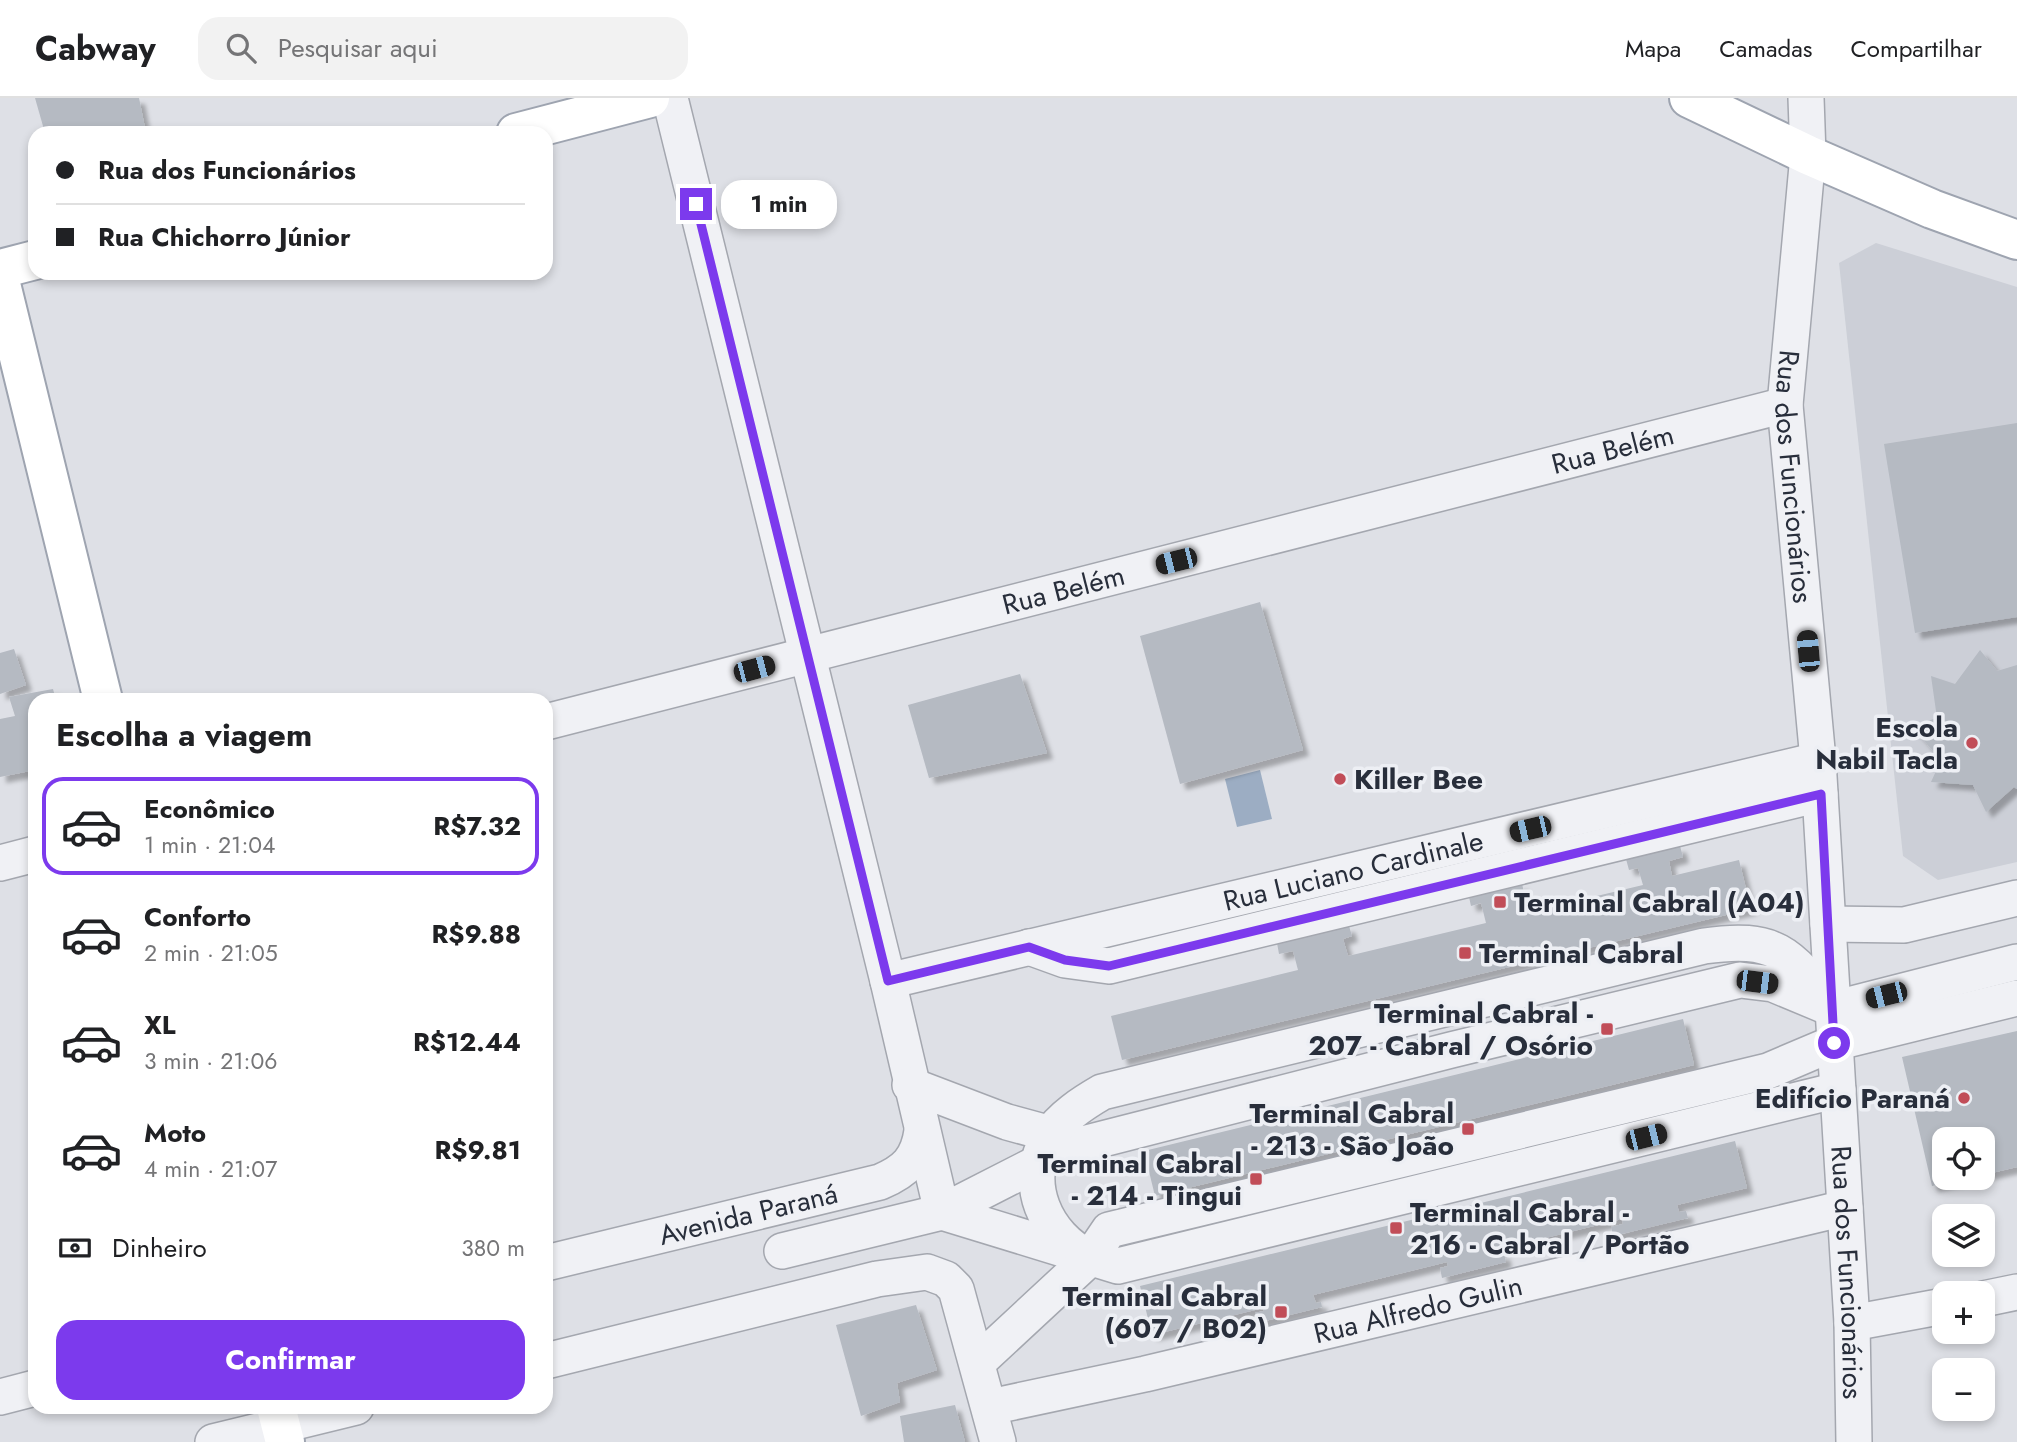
<!DOCTYPE html>
<html lang="pt">
<meta charset="utf-8">
<style>
body{margin:0;font-family:Jost,sans-serif;background:#f2f2f2;color:#202124;height:100vh;display:flex;flex-direction:column;font-size:26px;white-space:nowrap}
*{box-sizing:border-box;margin:0}
p{font-size:23px;color:#757577}
.icon{flex:none;width:38px;height:38px;fill:none;stroke:currentColor;stroke-width:2;stroke-linecap:round;stroke-linejoin:round}
.map{position:relative;flex:1;overflow:hidden}
.side{position:absolute;left:28px;top:595px;width:525px;height:721px;display:flex;flex-direction:column;background:#fff;border-radius:21px;box-shadow:0 4px 10px #0003}
.side>*{flex:none}
.hud{position:absolute;left:28px;top:28px;width:525px;height:154px;border-radius:21px;box-shadow:0 4px 10px #0003;display:grid;align-content:center;height:154px;padding:0 28px;background:#fff}
.controls{position:absolute;left:1932px;top:1029px;display:grid;gap:14px}
.controls a{display:grid;place-items:center;width:63px;height:63px;border-radius:14px;background:#fff;box-shadow:0 4px 10px #0003;font-size:35px}
.end{position:absolute;width:32px;height:32px;margin:-16px;border:9px solid #7c3aed;background:#fff;box-shadow:0 0 0 4px #fff}
.from{border-radius:50%}
.bubble{position:absolute;height:49px;border-radius:21px;background:#fff;box-shadow:0 4px 10px #0003;font-size:23px;font-weight:700;line-height:49px;text-align:center}
.car{position:absolute;width:21px;height:42px;margin:-21px -10px;border-radius:9px;box-shadow:0 0 5px 2px #0007;background:linear-gradient(#222 24%,#8ab4d8 0 40%,#222 0 76%,#8ab4d8 0 86%,#222 0)}
.hud b{display:flex;align-items:center;gap:24px;height:66px;font-size:26px}
.hud b+b{border-top:2px solid #e0e0e0}
.hud i{width:18px;height:18px;background:#202124}
ul{padding:0;list-style:none}
li{display:flex;align-items:center;gap:21px;height:98px;margin:0 14px 10px;padding:0 14px;border:4px solid transparent;border-radius:21px}
li div{flex:1}
li b{display:block;font-size:26px}
li em{font-style:normal;font-weight:700}
li.active{border-color:#7c3aed}
li>.icon{width:63px;height:63px;stroke-width:1.5}
h2{padding:0 28px;font-size:32px;line-height:84px}
.pay{display:flex;align-items:center;gap:18px;height:77px;padding:0 28px;font-size:26px}
.pay p{margin-inline-start:auto}
.action{display:flex;gap:14px;margin-top:auto;padding:14px 28px}
.action a{flex:1;height:80px;border-radius:21px;background:#7c3aed;color:#fff;font-size:28px;font-weight:700;line-height:80px;text-align:center}
header{display:flex;align-items:center;gap:42px;box-sizing:border-box;height:98px;padding:0 35px;background:#fff;border-bottom:2px solid #e0e0e0}
header strong{font-size:33px}
nav{display:flex;gap:38px;margin-inline-start:auto;font-size:24px}
.search{width:490px;height:63px;background:#f2f2f2;display:flex;align-items:center;gap:18px;box-sizing:border-box;padding:0 24px;border-radius:21px;color:#757577;font-size:26px}
.map>svg:first-child{display:block}
</style>
<header>
<strong>Cabway</strong>
<div class="search"><svg class="icon" aria-label="search" viewBox="0 0 24 24"><circle cx="10" cy="10" r="6"/><path d="M15 15l6 6"/></svg>Pesquisar aqui</div>
<nav><a>Mapa</a><a>Camadas</a><a>Compartilhar</a></nav>
</header>
<div class="map">
<svg width="2017" height="1344" viewBox="0 0 2017 1344">
<defs>
<filter id="shadow"><feDropShadow dx="6" dy="6" stdDeviation="2" flood-color="#0004"/></filter>
</defs>
<rect width="100%" height="100%" fill="#dee0e6"/>
<polygon fill="#cccfd7" points="1876,145 2017,189 2017,764 1938,782 1903,758 1839,165"/>
<polygon fill="#9cadc3" points="1260,672 1272,721 1237,729 1225,681"/>
<g fill="#b5bac2" filter="url(#shadow)">
<polygon points="35,0 139,0 146,35 45,35"/>
<polygon points="2017,325 2017,519 1915,535 1884,346"/>
<polygon points="1260,504 1303,652 1180,686 1140,538"/>
<polygon points="14,551 26,587 0,596 0,555"/>
<polygon points="1980,552 1997,573 2017,567 2017,691 2014,689 1986,714 1973,687 1931,684 1941,662 1911,628 1937,620 1931,578 1955,586"/>
<polygon points="1020,576 1047,655 929,680 908,607"/>
<polygon points="53,591 56,602 35,602 35,672 0,679 0,621 15,618 9,599"/>
<polygon points="1680,748 1683,759 1669,763 1672,778 1739,762 1751,811 1122,962 1111,918 1298,872 1293,853 1279,856 1277,845 1349,828 1352,838 1343,841 1348,858 1486,825 1481,805 1471,808 1469,799 1522,786 1525,798 1518,800 1521,816 1643,787 1638,770 1629,772 1626,761"/>
<polygon points="1683,921 1694,967 1155,1098 1144,1053"/>
<polygon points="2017,933 2017,1069 1983,1077 1983,1041 1944,1041 1944,1080 1964,1081 1932,1088 1902,959"/>
<polygon points="1735,1043 1747,1090 1677,1107 1679,1114 1686,1113 1688,1120 1613,1138 1611,1129 1623,1126 1622,1121 1497,1152 1498,1157 1504,1155 1506,1164 1442,1180 1440,1170 1448,1168 1447,1164 1313,1197 1316,1205 1321,1204 1322,1209 1257,1225 1255,1215 1264,1213 1263,1210 1152,1237 1140,1188"/>
<polygon points="916,1207 937,1272 897,1285 900,1304 861,1318 836,1227"/>
<polygon points="955,1307 965,1344 904,1344 900,1318"/>
</g>
<g fill="none" stroke-linecap="round" stroke-linejoin="round">
<defs>
<g id="minor">
<polyline points="670,0 888,883 942,1114"/>
<path id="s1" d="M1806 0 1808 57 1785 307 1818 662 1852 1225 1854 1344"/>
<path id="s2" d="M546 624 1785 307"/>
<polyline points="0,765 35,756"/>
<polyline points="1828,826 1904,827 2017,800"/>
<polyline points="1029,849 1065,862 1109,868 1820,696"/>
<path id="s3" d="M888 883 1818 662"/>
<polyline points="1833,911 2017,864"/>
<polyline points="910,987 1007,1024 1073,1042"/>
<polyline points="942,1114 1118,1168 1838,992"/>
<polyline points="782,1153 942,1114 1038,1065 1087,1045 1451,952 1740,882 1773,886 1833,911"/>
<path d="M1090 1160C1045 1138 1021 1085 1049 1038 1061 1019 1083 1005 1102 994L1704 848C1775 838 1789 854 1831 908"/>
<path id="s4" d="M546 1165 880 1084C906 1073 918 1061 922 1033"/>
<polyline points="1983,1201 2017,1194"/>
<polyline points="1852,1225 1944,1208"/>
<polyline points="546,1263 877,1181 927,1174 946,1181 956,1191 998,1344"/>
<polyline points="978,1264 1090,1160 1109,1132 1768,973 1834,945 2017,900"/>
<polyline points="0,1299 35,1290"/>
<path id="s5" d="M990 1309 1145 1276 1845 1110"/>
<polyline points="213,1344 356,1309"/>
</g>
<g id="major">
<polyline points="1689,0 1808,57 1932,111 2017,142"/>
<polyline points="516,35 650,0"/>
<polyline points="0,171 35,162"/>
<polyline points="0,182 103,602"/>
<polyline points="276,1309 285,1344"/>
</g>
</defs>
<use href="#minor" stroke="#a4a7af" stroke-width="38"/>
<use href="#major" stroke="#9ea4b0" stroke-width="42"/>
<use href="#minor" stroke="#f0f1f5" stroke-width="35"/>
<use href="#major" stroke="#fff" stroke-width="38"/>
</g>
<g fill="none" stroke-linecap="round" stroke-linejoin="round">
<polyline stroke="#7c3aed" stroke-width="9" points="696,106 888,883 1029,849 1065,862 1109,868 1821,696 1834,945"/>
</g>
<g fill="#c14d58" stroke="#edeff4" stroke-width="2.5">
<circle cx="1972" cy="645" r="7"/>
<circle cx="1340" cy="681" r="7"/>
<rect x="1493" y="797" width="14" height="14" rx="3.5"/>
<rect x="1458" y="848" width="14" height="14" rx="3.5"/>
<rect x="1600" y="924" width="14" height="14" rx="3.5"/>
<circle cx="1964" cy="1000" r="7"/>
<rect x="1461" y="1024" width="14" height="14" rx="3.5"/>
<rect x="1249" y="1074" width="14" height="14" rx="3.5"/>
<rect x="1389" y="1123" width="14" height="14" rx="3.5"/>
<rect x="1274" y="1207" width="14" height="14" rx="3.5"/>
</g>
<g text-anchor="middle" dominant-baseline="central" stroke-width="7" stroke-linejoin="round" paint-order="stroke">
<g font-size="28" fill="#282e3b" stroke="#edeff4">
<text stroke="none"><textPath href="#s2" startOffset="1101">Rua Belém</textPath></text>
<text stroke="none"><textPath href="#s1" startOffset="380">Rua dos Funcionários</textPath></text>
<text stroke="none"><textPath href="#s2" startOffset="534">Rua Belém</textPath></text>
<text stroke="none"><textPath href="#s3" startOffset="478">Rua Luciano Cardinale</textPath></text>
<text stroke="none"><textPath href="#s4" startOffset="208">Avenida Paraná</textPath></text>
<text stroke="none"><textPath href="#s1" startOffset="1178">Rua dos Funcionários</textPath></text>
<text stroke="none"><textPath href="#s5" startOffset="439">Rua Alfredo Gulin</textPath></text>
</g>
<g font-size="28" font-weight="bold" fill="#282e3b" stroke="#edeff4" text-anchor="end">
<text x="1958" y="629">Escola<tspan x="1958" dy="32">Nabil Tacla</tspan></text>
<text x="1354" y="681" text-anchor="start">Killer Bee</text>
<text x="1514" y="804" text-anchor="start">Terminal Cabral (A04)</text>
<text x="1479" y="855" text-anchor="start">Terminal Cabral</text>
<text x="1593" y="915">Terminal Cabral -<tspan x="1593" dy="32">207 - Cabral / Osório</tspan></text>
<text x="1950" y="1000">Edifício Paraná</text>
<text x="1454" y="1015">Terminal Cabral<tspan x="1454" dy="32">- 213 - São João</tspan></text>
<text x="1242" y="1065">Terminal Cabral<tspan x="1242" dy="32">- 214 - Tingui</tspan></text>
<text x="1410" y="1114" text-anchor="start">Terminal Cabral -<tspan x="1410" dy="32">216 - Cabral / Portão</tspan></text>
<text x="1267" y="1198">Terminal Cabral<tspan x="1267" dy="32">(607 / B02)</tspan></text>
</g>
</g>
</svg>
<div class="controls">
<a><svg class="icon" aria-label="locate" viewBox="0 0 24 24"><circle cx="12" cy="12" r="6"/><path d="M12 2v4M12 18v4M2 12h4M18 12h4"/></svg></a>
<a><svg class="icon" aria-label="layers" viewBox="0 0 24 24"><path d="M12 4l9 5-9 5-9-5zM3 14l9 5 9-5"/></svg></a>
<a>+</a>
<a>−</a>
</div>
<i class="end from" style="left:1834px;top:945px"></i>
<i class="end" style="left:696px;top:106px"></i>
<div class="bubble" style="left:721px;top:82px;width:116px">1 min</div>
<i class="car" style="left:1176px;top:463px;rotate:256deg"></i>
<i class="car" style="left:1808px;top:553px;rotate:355deg"></i>
<i class="car" style="left:754px;top:571px;rotate:75deg"></i>
<i class="car" style="left:1530px;top:731px;rotate:257deg"></i>
<i class="car" style="left:1757px;top:884px;rotate:97deg"></i>
<i class="car" style="left:1886px;top:897px;rotate:256deg"></i>
<i class="car" style="left:1646px;top:1039px;rotate:76deg"></i>
<div class="hud">
<b><i class="from"></i>Rua dos Funcionários</b>
<b><i></i>Rua Chichorro Júnior</b>
</div>
<section class="side">
<h2>Escolha a viagem</h2>
<ul>
<li class="active"><svg class="icon" aria-label="car" viewBox="0 0 24 24"><path d="M5 17H2v-5l4-1 3-4h7l3 4 3 1v5h-3M9 17h6M6 11h13"/><circle cx="7" cy="17" r="2"/><circle cx="17" cy="17" r="2"/></svg><div><b>Econômico</b><p>1 min · 21:04</p></div><em>R$7.32</em></li>
<li><svg class="icon" aria-label="car" viewBox="0 0 24 24"><path d="M5 17H2v-5l4-1 3-4h7l3 4 3 1v5h-3M9 17h6M6 11h13"/><circle cx="7" cy="17" r="2"/><circle cx="17" cy="17" r="2"/></svg><div><b>Conforto</b><p>2 min · 21:05</p></div><em>R$9.88</em></li>
<li><svg class="icon" aria-label="car" viewBox="0 0 24 24"><path d="M5 17H2v-5l4-1 3-4h7l3 4 3 1v5h-3M9 17h6M6 11h13"/><circle cx="7" cy="17" r="2"/><circle cx="17" cy="17" r="2"/></svg><div><b>XL</b><p>3 min · 21:06</p></div><em>R$12.44</em></li>
<li><svg class="icon" aria-label="car" viewBox="0 0 24 24"><path d="M5 17H2v-5l4-1 3-4h7l3 4 3 1v5h-3M9 17h6M6 11h13"/><circle cx="7" cy="17" r="2"/><circle cx="17" cy="17" r="2"/></svg><div><b>Moto</b><p>4 min · 21:07</p></div><em>R$9.81</em></li>
</ul>
<div class="pay"><svg class="icon" aria-label="cash" viewBox="0 0 24 24"><path d="M3 7h18v10H3z"/><circle cx="12" cy="12" r="2"/></svg>Dinheiro<p>380 m</p></div>
<div class="action"><a>Confirmar</a></div>
</section>
</div>
